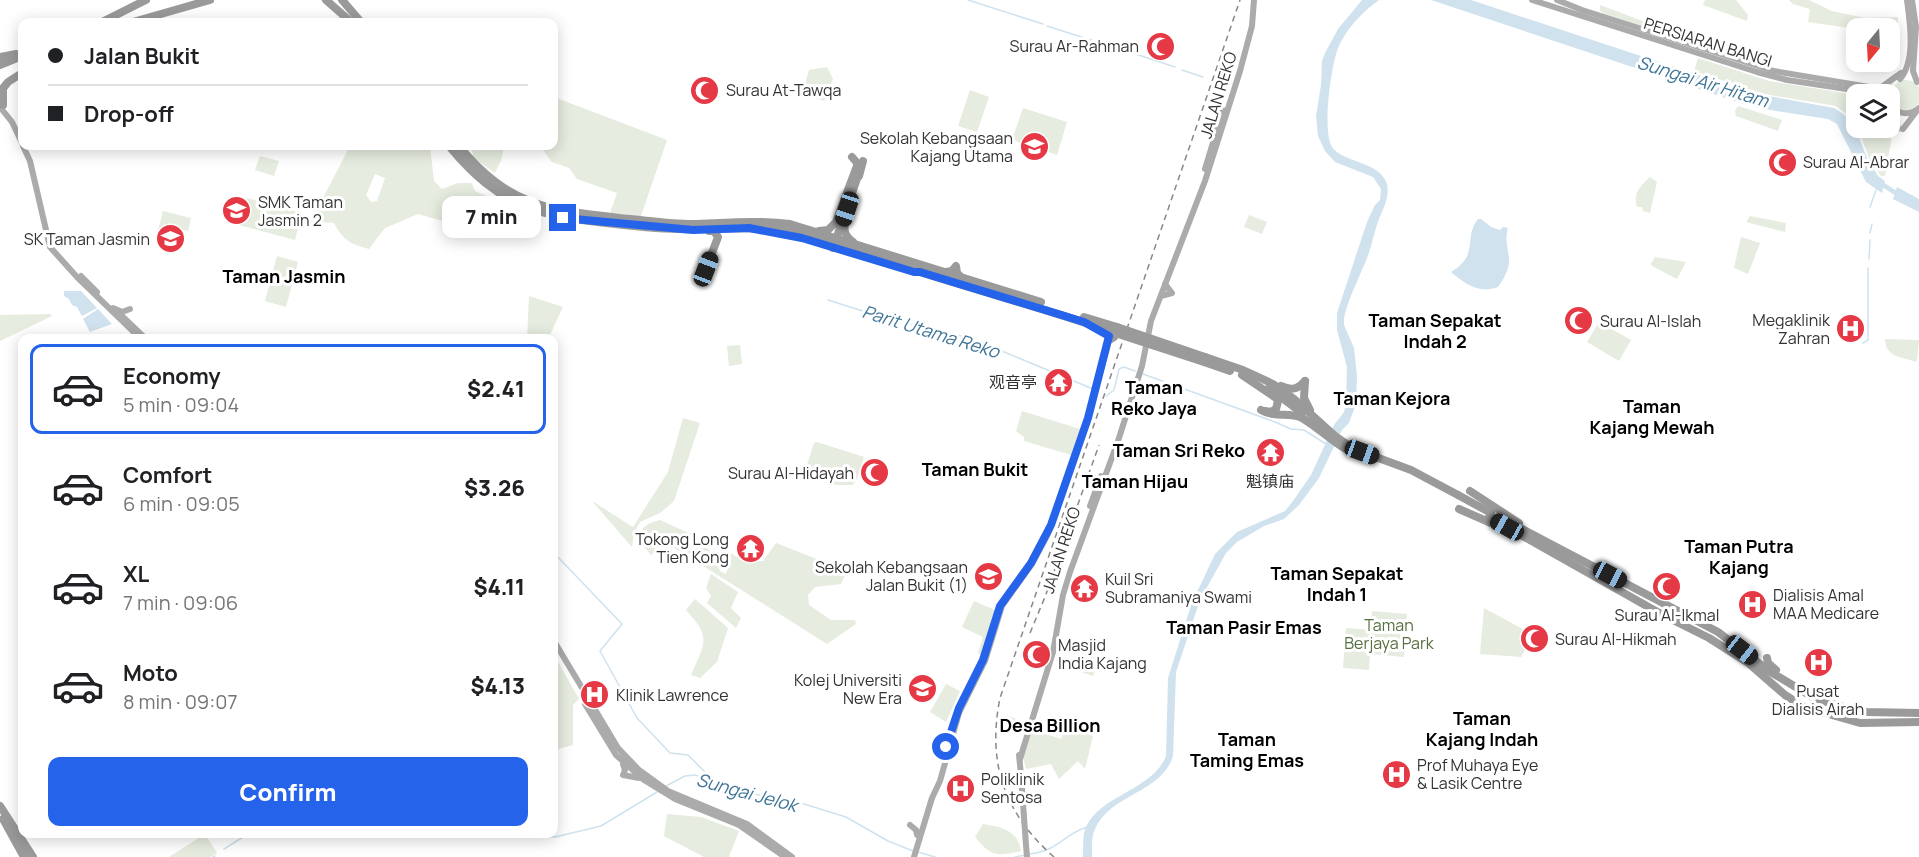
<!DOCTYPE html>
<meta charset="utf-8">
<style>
body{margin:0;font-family:Manrope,"Noto Sans SC",sans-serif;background:#f2f2f2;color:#202124;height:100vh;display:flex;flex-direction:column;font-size:22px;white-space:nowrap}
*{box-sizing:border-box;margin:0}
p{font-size:20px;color:#757577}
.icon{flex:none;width:33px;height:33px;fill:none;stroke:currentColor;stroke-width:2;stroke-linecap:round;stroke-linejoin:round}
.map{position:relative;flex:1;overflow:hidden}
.drawer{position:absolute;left:18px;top:334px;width:540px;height:504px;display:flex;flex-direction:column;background:#fff;border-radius:12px;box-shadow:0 3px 15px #0003}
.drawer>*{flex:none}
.hud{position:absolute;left:18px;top:18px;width:540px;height:132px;border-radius:12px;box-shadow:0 3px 15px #0003;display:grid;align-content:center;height:132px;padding:0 30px;background:#fff}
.needle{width:39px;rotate:198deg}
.tools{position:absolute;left:1846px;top:18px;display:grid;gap:12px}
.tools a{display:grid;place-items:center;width:54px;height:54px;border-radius:12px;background:#fff;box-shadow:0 3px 15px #0003;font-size:30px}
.end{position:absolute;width:27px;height:27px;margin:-14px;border:8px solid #2563eb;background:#fff;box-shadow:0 0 0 3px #fff}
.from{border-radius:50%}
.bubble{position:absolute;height:42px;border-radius:12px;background:#fff;box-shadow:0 3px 15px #0003;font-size:20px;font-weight:800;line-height:42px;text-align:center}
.car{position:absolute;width:18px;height:36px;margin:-18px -9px;border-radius:8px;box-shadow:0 0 4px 2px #0007;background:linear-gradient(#222 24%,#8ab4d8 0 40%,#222 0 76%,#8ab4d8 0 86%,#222 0)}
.hud b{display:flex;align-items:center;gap:21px;height:57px;font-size:22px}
.hud b+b{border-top:2px solid #e0e0e0}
.hud i{width:15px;height:15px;background:#202124}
ul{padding:10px 0 0;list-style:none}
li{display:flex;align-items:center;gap:18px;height:90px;margin:0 12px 9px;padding:0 18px;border:3px solid transparent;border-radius:12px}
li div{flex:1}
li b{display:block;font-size:22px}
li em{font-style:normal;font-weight:800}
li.selected{border-color:#2563eb}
li>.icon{width:54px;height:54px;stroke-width:1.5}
.primary-button{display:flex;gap:12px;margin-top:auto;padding:12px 30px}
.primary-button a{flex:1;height:69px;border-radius:12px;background:#2563eb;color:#fff;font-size:24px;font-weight:800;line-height:69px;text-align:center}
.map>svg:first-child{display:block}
</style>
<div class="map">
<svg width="1919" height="857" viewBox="0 0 1919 857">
<rect width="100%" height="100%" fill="#fff"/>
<g fill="#e6ecdf" fill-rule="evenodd">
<polygon points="1705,0 1736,0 1748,15 1747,21 1703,5"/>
<polygon points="1789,0 1809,0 1832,11 1865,18 1898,17 1898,30 1857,29 1808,22 1810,9 1793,4"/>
<polygon points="1600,5 1656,26 1662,26 1661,30 1657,31 1605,14 1600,11"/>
<polygon points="1667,30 1757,59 1755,64 1666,34"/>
<polygon points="1698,58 1769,81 1857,95 1857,128 1890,128 1890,118 1894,125 1885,176 1881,176 1869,158 1860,134 1850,117 1836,106 1764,94 1694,71"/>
<polygon points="827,67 833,79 824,101 802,94 809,70"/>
<circle cx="1906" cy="95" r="15"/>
<polygon points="970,90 989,97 977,132 958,126"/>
<polygon points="554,97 667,140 641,216 610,213 617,193 577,179 569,168 552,162 540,146 554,146"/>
<polygon points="1738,106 1782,120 1778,131 1736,116 1735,111"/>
<polygon points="1023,108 1067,122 1057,155 1012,140"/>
<path d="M350 146H430L434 181 442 189 458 183H472L475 191 489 197 482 220 460 216 457 225 418 214 385 228 369 249C349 243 344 241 334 223L311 221ZM375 174 385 178 377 201 371 202 366 195Z"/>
<polygon points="471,146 504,146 502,158 495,173 474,158"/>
<polygon points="260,156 279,161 274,176 255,170"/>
<path d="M1650 177 1657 182 1650 213 1643 211 1642 207H1637C1633 192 1640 187 1650 177Z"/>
<polygon points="247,198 302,213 295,240 239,225"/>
<polygon points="163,211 191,218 188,231 169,227 166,237 157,235"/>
<polygon points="1249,215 1267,222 1262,234 1244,227"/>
<polygon points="1750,216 1786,223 1785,232 1746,222"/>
<polygon points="1741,237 1760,243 1748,274 1734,268"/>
<polygon points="277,256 298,262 286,307 265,301"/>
<polygon points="1655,257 1686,262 1677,279 1652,266 1651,264"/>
<polygon points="529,296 563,307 548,339 527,339"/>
<polygon points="51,314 52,316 0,341 0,315"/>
<polygon points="1599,322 1631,340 1619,361 1587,342"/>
<path d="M1885 339 1919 340 1917 360 1916 362C1902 357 1885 357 1885 339Z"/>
<polygon points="740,345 742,364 729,366 727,346"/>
<polygon points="1022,411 1080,429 1071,455 1024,441 1024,437 1016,431"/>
<polygon points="683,418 700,423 674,501 660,513 640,522 634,533 632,547 592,501 633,527 668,472"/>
<polygon points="817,442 864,457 857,479 853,485 835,485 806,476 804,474 814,443"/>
<path d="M660 520 693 535 713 554 720 571 726 574 730 561 726 550 743 561H763L776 543 847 571 841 584 815 587 808 595 809 605 831 620H855L856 624 827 644 665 542 651 555 638 540C641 527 647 523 660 520Z"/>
<polygon points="711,574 738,592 731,608 741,618 736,628 707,603 711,596 706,588"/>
<path d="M695 599 728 628 717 662 700 678 691 675C705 643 712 638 686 610Z"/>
<polygon points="974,601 995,610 982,656 978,653 983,637 962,627"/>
<polygon points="1484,608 1534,635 1521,657 1480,654"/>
<polygon points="1372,611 1407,614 1404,657 1370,654 1369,670 1343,668 1346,628 1371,630"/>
<polygon points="1083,654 1098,659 1093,676 1078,671"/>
<polygon points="554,655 579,699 573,705 573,745 555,750 554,771"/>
<polygon points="946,684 960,691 946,722 930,712"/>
<polygon points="1008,716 1025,722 1020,735 1006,731"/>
<polygon points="1067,727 1093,736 1085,769 1078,761 1059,779 1051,764 1026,769 1023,757 1030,729 1061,739"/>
<polygon points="667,814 701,817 739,831 729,857 704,857 664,836"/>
<path d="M983 824C1001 827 1018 830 1021 851 997 857 990 856 975 837Z"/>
<polygon points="205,834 217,853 210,857 169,857"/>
</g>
<g fill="#cfe2ee">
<path d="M1362 0H1379C1362 12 1346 29 1338 48 1331 66 1322 131 1332 147 1343 163 1380 161 1387 184 1390 196 1383 209 1379 219 1374 232 1372 246 1367 258 1360 276 1347 301 1344 318V325L1354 348 1357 377 1356 404 1352 415 1349 423 1342 430 1319 478 1299 505 1284 519 1264 526 1237 542 1226 553 1200 600 1176 672 1173 756C1162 793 1110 794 1095 829 1091 838 1092 848 1092 857H1083C1083 849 1083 840 1084 833 1093 796 1152 792 1166 756L1168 678 1194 596 1200 586 1215 554 1237 532 1285 511 1293 501 1311 475 1334 425 1344 412 1346 403 1347 367 1337 330V313L1367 222 1375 205 1380 200 1381 189 1373 177 1335 162 1325 151 1318 136 1316 116 1321 85 1322 61 1325 53 1338 29Z"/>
<polygon points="1431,0 1471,0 1738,88 1763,95 1834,108 1842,113 1851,121 1857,132 1867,158 1878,176 1885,181 1882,193 1866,182 1837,124 1828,119 1770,110 1744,104"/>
<polygon points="1897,187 1919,199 1919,212 1893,199"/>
<path d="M1478 219H1481L1491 227 1500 230 1503 227 1508 228C1503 244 1512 256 1508 268 1506 275 1502 281 1498 287 1479 294 1465 284 1451 272 1480 255 1463 238 1478 219Z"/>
<polygon points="64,291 81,291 97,308 82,316 77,307 72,305 69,299 64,296"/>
<polygon points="98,309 112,324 90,332 83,319"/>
</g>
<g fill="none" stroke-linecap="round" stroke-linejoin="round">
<g stroke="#cfe2ee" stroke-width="1.5">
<polyline points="968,0 1043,24"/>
<polyline points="1047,26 1097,42"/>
<polyline points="1105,44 1175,67"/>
<polyline points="1182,70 1203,77"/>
<polyline points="1870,207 1876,190"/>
<polyline points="1870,233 1872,224"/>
<polyline points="1869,259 1870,240"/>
<polyline points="828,300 894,321 949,332 985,344 1093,389"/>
<polyline points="1863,343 1868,340 1868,268"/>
<polyline points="1143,374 1275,422 1291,429 1304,430 1326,444"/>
<polyline points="1106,396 1114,390 1119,369 1124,367 1135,371"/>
<polyline points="554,553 622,624 600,651 637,718 670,753 688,755 713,780"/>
<polyline points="666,786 685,776 695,775 739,791 804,804 846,817 888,841 913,851"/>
<polyline points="456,834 486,836 512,835 555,837 601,826 657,792"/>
<polyline points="224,849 248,834"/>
<polyline points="918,852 935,857"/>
<path d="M1030 854C1058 851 1064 834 1087 827"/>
<polyline points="213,857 215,856"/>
<polyline points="1015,857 1026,855"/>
</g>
<polyline stroke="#cfe2ee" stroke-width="4.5" points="1880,183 1899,195"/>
<g stroke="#ababab" stroke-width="6">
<polyline points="1532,0 1757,72 1787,80 1880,94"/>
<polyline points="1557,0 1582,10 1774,71 1875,88 1890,87"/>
<polyline points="1912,0 1916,27 1913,71 1917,82"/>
<path d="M1900 79C1916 61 1910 22 1907 0"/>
<polyline points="1883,86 1901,73"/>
<path d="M1890 104C1898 115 1909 116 1919 108"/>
<polyline points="0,107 12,122 22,143"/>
<polyline points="1890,108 1896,118 1898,129"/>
<polyline points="1903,129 1916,112"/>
<polyline points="23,146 30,161 50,247 77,277 141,339"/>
<polyline points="1205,169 1223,110"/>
<polyline points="81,276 97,292"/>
<polyline points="1161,296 1172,293 1165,284"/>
<polyline points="113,308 122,312 130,309"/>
<polyline points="122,316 146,339"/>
<polyline points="1090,506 1101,476"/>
<polyline points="554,641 618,748 639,770 668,791 747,824 792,857"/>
<polyline points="585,704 616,755 644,780 675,799 739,825 785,857"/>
<polyline points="1019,755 1021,775"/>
<polyline points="1020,759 1053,652 1063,595 1070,572 1118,441 1142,366 1151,321 1205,181 1240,71 1252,26 1254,0"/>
<polyline points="623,764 625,770 623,775 639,778"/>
<polyline points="910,825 916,830 917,835"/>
<polyline points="1026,845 1027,857"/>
<polyline points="914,857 932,798 940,781 959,713 985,661 1002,606 1032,564 1048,534 1088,418 1109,340"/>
</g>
<g stroke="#9a9a9a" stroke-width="8">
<polyline points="326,0 351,22"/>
<polyline points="342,0 361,22"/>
<polyline points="102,22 146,0"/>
<polyline points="133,22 210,0"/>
<polyline points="0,57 16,54"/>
<polyline points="0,65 22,56"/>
<polyline points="3,89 3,105"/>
<polyline points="0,92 8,82 22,73"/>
<path d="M449 146C500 208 538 216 615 224 641 227 669 230 696 229 731 229 765 225 800 234 841 243 880 260 920 272 985 293 1051 310 1115 333"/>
<path d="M459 146C509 206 546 210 620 218 644 220 669 224 693 224 725 223 758 220 790 224L1041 302"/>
<polyline points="852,157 858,164"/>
<polyline points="859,176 863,161"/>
<path d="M846 219C843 230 844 235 853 242"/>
<polyline points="819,231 828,230 836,222 857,166"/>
<polyline points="706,269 718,237 714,231 709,231"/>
<polyline points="946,272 952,271 956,266 957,273 962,278"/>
<polyline points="1084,317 1117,327"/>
<polyline points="1101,331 1108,334 1109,340 1114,337"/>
<polyline points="1205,357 1243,370 1273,384 1294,399 1335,436 1354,449 1411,470 1458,495"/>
<polyline points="1204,362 1230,371"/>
<polyline points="1242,375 1276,398 1278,401 1276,409 1271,412 1265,411"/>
<polyline points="1305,381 1304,398 1310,410"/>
<path d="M1281 386C1292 391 1298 389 1305 381"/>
<polyline points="1269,388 1302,413"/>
<path d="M1261 410C1277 419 1288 411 1302 418 1319 428 1332 442 1349 451"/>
<polyline points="1470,491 1519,523"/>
<polyline points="1459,509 1491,523"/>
<polyline points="1489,517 1661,614 1709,638 1747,662 1785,695 1804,707 1860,723 1919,722"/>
<polyline points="1503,519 1718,632 1769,671 1814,698 1839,706 1866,712 1919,713"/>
<polyline points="1767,658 1768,663 1776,670"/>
<polyline points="0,806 33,857"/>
<polyline points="3,819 24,857"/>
</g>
<g stroke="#888" stroke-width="1.5" stroke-dasharray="6 4.5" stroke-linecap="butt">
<polyline points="1030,633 1045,597 1099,445"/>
<path d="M1054 857C1004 813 987 763 1000 698L1240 0"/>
</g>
<polyline stroke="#ababab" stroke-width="6" points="1021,775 1026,845"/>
<g stroke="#9a9a9a" stroke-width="8">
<polyline points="833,248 860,170"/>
<polyline points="1117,327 1205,357"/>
<polyline points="1115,333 1204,362"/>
<polyline points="1458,495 1491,513"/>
</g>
</g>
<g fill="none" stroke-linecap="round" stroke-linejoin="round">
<polyline stroke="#2563eb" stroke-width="8" points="563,218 693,230 749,228 802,238 914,272 920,272 1068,317 1084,322 1109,336 1088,418 1051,525 1031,563 1000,606 983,660 959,708 946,747"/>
</g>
<defs>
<symbol id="mosque-disc" viewBox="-11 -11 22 22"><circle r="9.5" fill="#e63946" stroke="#fff"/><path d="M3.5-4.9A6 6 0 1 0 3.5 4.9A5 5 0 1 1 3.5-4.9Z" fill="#fff"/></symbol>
<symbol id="school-disc" viewBox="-11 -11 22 22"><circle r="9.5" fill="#e63946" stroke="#fff"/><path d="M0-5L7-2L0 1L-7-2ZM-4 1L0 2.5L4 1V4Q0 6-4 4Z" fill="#fff"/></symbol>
<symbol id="hospital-disc" viewBox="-11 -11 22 22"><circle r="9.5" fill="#e63946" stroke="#fff"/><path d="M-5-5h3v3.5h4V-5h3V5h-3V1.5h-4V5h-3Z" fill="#fff"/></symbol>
<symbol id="temple-disc" viewBox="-11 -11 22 22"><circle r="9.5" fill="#e63946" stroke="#fff"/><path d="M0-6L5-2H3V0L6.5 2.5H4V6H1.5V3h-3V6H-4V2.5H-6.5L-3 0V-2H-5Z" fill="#fff"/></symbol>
<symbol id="university-disc" viewBox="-11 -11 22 22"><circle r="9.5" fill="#e63946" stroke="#fff"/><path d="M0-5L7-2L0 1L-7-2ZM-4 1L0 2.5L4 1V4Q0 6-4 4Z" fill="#fff"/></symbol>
</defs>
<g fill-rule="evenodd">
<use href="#mosque-disc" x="1144" y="30" width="33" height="33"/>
<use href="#mosque-disc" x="688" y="74" width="33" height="33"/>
<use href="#school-disc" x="1018" y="130" width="33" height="33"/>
<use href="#mosque-disc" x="1766" y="146" width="33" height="33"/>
<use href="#school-disc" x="220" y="194" width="33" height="33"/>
<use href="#school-disc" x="154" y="222" width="33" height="33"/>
<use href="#mosque-disc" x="1562" y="304" width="33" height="33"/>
<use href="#hospital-disc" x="1834" y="312" width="33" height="33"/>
<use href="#temple-disc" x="1042" y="366" width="33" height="33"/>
<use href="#temple-disc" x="1254" y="436" width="33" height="33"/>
<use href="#mosque-disc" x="858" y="456" width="33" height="33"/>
<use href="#temple-disc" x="734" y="532" width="33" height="33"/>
<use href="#school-disc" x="972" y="560" width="33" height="33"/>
<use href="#mosque-disc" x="1650" y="570" width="33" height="33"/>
<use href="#temple-disc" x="1068" y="572" width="33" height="33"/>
<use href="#hospital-disc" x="1736" y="588" width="33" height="33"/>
<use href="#mosque-disc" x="1518" y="622" width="33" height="33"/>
<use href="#mosque-disc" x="1020" y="638" width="33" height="33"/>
<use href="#hospital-disc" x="1802" y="646" width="33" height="33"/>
<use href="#university-disc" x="906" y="672" width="33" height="33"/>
<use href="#hospital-disc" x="578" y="678" width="33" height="33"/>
<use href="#hospital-disc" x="1380" y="758" width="33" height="33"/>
<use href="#hospital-disc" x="944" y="772" width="33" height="33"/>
</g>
<g text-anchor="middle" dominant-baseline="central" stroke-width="6" stroke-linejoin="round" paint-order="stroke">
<g font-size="16" fill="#333" stroke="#fff">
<text transform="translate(1708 42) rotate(17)">PERSIARAN BANGI</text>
<text transform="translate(1218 95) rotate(-73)">JALAN REKO</text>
<text transform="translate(1061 550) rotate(-72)">JALAN REKO</text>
</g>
<g font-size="16" fill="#333" stroke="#fff" text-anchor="start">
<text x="1139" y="46" text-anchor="end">Surau Ar-Rahman</text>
<text x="726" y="90">Surau At-Tawqa</text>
<text x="1013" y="138" text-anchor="end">Sekolah Kebangsaan<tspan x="1013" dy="18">Kajang Utama</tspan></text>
<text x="1803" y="162">Surau Al-Abrar</text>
<text x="258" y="202">SMK Taman<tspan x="258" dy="18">Jasmin 2</tspan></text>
<text x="150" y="239" text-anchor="end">SK Taman Jasmin</text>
<text x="1830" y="320" text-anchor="end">Megaklinik<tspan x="1830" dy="18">Zahran</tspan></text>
<text x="1600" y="321">Surau Al-Islah</text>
<text x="1037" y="382" text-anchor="end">观音亭</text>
<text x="854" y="473" text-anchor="end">Surau Al-Hidayah</text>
<text x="1270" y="481" text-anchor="middle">魁镇庙</text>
<text x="729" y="539" text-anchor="end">Tokong Long<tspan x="729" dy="18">Tien Kong</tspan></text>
<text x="968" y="567" text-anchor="end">Sekolah Kebangsaan<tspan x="968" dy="18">Jalan Bukit (1)</tspan></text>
<text x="1105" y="579">Kuil Sri<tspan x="1105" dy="18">Subramaniya Swami</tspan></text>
<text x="1773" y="595">Dialisis Amal<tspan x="1773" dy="18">MAA Medicare</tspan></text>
<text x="1667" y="615" text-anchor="middle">Surau Al-Ikmal</text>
<text x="1555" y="639">Surau Al-Hikmah</text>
<text x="1058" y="645">Masjid<tspan x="1058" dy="18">India Kajang</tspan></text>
<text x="902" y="680" text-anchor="end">Kolej Universiti<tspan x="902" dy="18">New Era</tspan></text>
<text x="1818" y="691" text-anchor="middle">Pusat<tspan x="1818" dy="18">Dialisis Airah</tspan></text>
<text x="616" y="695">Klinik Lawrence</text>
<text x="1417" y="765">Prof Muhaya Eye<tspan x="1417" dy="18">&amp; Lasik Centre</tspan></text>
<text x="981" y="779">Poliklinik<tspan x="981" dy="18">Sentosa</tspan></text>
</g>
<g font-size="16" fill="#56703f" stroke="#fff">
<text x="1389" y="625">Taman<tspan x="1389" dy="18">Berjaya Park</tspan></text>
</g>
<g font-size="18" font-style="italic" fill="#3f7597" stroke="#fff">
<text transform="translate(1703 81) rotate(17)">Sungai Air Hitam</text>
<text transform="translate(931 331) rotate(17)">Parit Utama Reko</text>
<text transform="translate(747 792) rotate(15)">Sungai Jelok</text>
</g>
<g font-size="18" font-weight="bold" fill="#000" stroke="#fff">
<text x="284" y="276">Taman Jasmin</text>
<text x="1435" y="320">Taman Sepakat<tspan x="1435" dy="21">Indah 2</tspan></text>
<text x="1154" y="387">Taman<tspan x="1154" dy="21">Reko Jaya</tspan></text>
<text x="1392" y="398">Taman Kejora</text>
<text x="1652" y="406">Taman<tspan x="1652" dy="21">Kajang Mewah</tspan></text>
<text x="1179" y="450">Taman Sri Reko</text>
<text x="975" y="469">Taman Bukit</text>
<text x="1135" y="481">Taman Hijau</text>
<text x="1739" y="546">Taman Putra<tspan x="1739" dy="21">Kajang</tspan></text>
<text x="1337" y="573">Taman Sepakat<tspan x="1337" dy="21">Indah 1</tspan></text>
<text x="1244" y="627">Taman Pasir Emas</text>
<text x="1482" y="718">Taman<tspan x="1482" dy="21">Kajang Indah</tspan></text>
<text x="1050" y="725">Desa Billion</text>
<text x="1247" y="739">Taman<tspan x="1247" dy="21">Taming Emas</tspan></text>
</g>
</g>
</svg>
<div class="tools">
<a><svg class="needle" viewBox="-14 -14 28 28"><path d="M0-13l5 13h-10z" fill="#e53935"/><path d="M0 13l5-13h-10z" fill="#757577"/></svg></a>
<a><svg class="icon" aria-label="layers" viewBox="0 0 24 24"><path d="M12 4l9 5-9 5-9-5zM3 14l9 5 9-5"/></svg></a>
</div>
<i class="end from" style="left:946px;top:747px"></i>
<i class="end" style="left:563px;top:218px"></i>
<div class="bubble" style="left:442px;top:196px;width:99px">7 min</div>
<i class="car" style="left:847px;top:209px;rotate:198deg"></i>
<i class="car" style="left:706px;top:269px;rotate:21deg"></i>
<i class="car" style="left:1362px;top:452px;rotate:110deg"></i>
<i class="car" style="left:1507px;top:527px;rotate:299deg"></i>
<i class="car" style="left:1610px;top:575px;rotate:118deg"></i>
<i class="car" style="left:1742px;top:650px;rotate:128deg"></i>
<div class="hud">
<b><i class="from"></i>Jalan Bukit</b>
<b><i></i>Drop-off</b>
</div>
<section class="drawer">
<ul>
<li class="selected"><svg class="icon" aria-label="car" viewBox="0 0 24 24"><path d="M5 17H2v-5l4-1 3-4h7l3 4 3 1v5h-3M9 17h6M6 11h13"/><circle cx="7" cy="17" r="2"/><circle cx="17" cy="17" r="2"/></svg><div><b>Economy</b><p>5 min · 09:04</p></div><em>$2.41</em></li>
<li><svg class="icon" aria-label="car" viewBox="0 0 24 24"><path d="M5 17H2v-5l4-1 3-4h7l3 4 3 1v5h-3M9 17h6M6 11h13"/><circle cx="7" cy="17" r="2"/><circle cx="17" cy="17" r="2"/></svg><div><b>Comfort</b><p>6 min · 09:05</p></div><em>$3.26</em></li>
<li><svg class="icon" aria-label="car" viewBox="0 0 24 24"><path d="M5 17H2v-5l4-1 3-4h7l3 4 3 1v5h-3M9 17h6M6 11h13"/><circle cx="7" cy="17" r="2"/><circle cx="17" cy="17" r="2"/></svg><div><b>XL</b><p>7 min · 09:06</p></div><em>$4.11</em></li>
<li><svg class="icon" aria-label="car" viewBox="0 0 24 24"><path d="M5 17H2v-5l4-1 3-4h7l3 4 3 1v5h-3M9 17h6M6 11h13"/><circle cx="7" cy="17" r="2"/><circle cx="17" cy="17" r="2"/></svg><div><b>Moto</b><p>8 min · 09:07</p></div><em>$4.13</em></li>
</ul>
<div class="primary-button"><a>Confirm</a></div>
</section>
</div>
